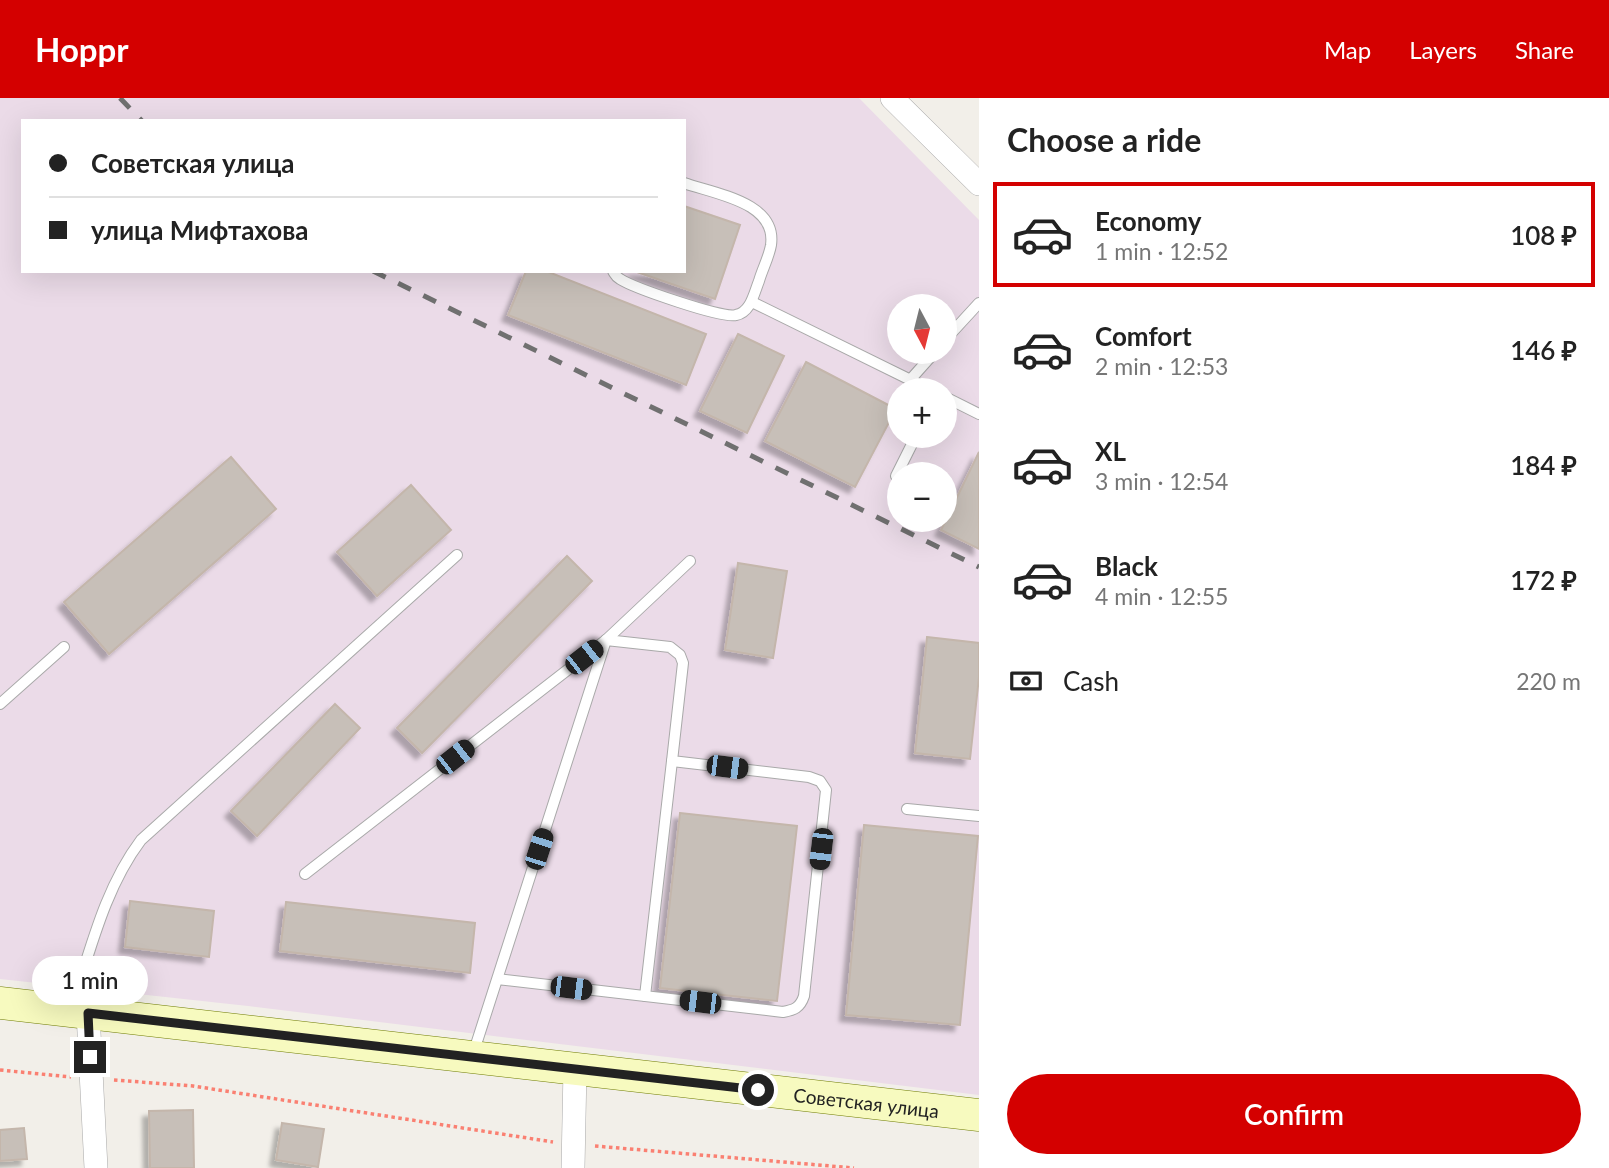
<!DOCTYPE html>
<meta charset="utf-8">
<style>
body{margin:0;font-family:Lato,sans-serif;background:#f6f6f6;color:#222;height:100vh;display:flex;flex-direction:column;font-size:26px;white-space:nowrap}
*{box-sizing:border-box;margin:0}
p{font-size:23px;color:#767676}
.icon{flex:none;width:38px;height:38px;fill:none;stroke:currentColor;stroke-width:2;stroke-linecap:round;stroke-linejoin:round}
.map{position:relative;flex:1;overflow:hidden}
.drawer{display:flex;flex-direction:column;background:#fff;width:630px}
.drawer>*{flex:none}
.hud{position:absolute;left:21px;top:21px;width:665px;height:154px;border-radius:0px;box-shadow:0 7px 28px #0002;display:grid;align-content:center;height:154px;padding:0 28px;background:#fff}
.needle{width:46px;rotate:173deg}
.tools{position:absolute;left:887px;top:196px;display:grid;gap:14px}
.tools a{display:grid;place-items:center;width:70px;height:70px;border-radius:50%;background:#fff;box-shadow:0 7px 28px #0002;font-size:35px}
.end{position:absolute;width:32px;height:32px;margin:-16px;border:9px solid #222;background:#fff;box-shadow:0 0 0 4px #fff}
.from{border-radius:50%}
.bubble{position:absolute;height:49px;border-radius:24px;background:#fff;box-shadow:0 7px 28px #0002;font-size:23px;font-weight:600;line-height:49px;text-align:center}
.car{position:absolute;width:21px;height:42px;margin:-21px -10px;border-radius:9px;box-shadow:0 0 5px 2px #0007;background:linear-gradient(#222 24%,#8ab4d8 0 40%,#222 0 76%,#8ab4d8 0 86%,#222 0)}
.hud b{display:flex;align-items:center;gap:24px;height:66px;font-size:26px}
.hud b+b{border-top:2px solid #e0e0e0}
.hud i{width:18px;height:18px;background:#222}
ul{padding:0;list-style:none}
li{display:flex;align-items:center;gap:21px;height:105px;margin:0 14px 10px;padding:0 14px;border:4px solid transparent;border-radius:0px}
li div{flex:1}
li b{display:block;font-size:26px}
li em{font-style:normal;font-weight:600}
li.selected{border-color:#d40000}
li>.icon{width:63px;height:63px;stroke-width:1.5}
h2{padding:0 28px;font-size:32px;line-height:84px}
.pay{display:flex;align-items:center;gap:18px;height:77px;padding:0 28px;font-size:26px}
.pay p{margin-inline-start:auto}
.primary-button{display:flex;gap:14px;margin-top:auto;padding:14px 28px}
.primary-button a{flex:1;height:80px;border-radius:42px;background:#d40000;color:#fff;font-size:28px;font-weight:600;line-height:80px;text-align:center}
header{display:flex;align-items:center;gap:42px;box-sizing:border-box;height:98px;padding:0 35px;background:#d40000;color:#fff}
header strong{font-size:33px}
nav{display:flex;gap:38px;margin-inline-start:auto;font-size:24px}
main{display:flex;flex:1;min-height:0}
.map>svg:first-child{display:block}
</style>
<header>
<strong>Hoppr</strong>
<nav><a>Map</a><a>Layers</a><a>Share</a></nav>
</header>
<main>
<div class="map">
<svg width="979" height="1070" viewBox="0 0 979 1070">
<defs>
<filter id="shadow"><feDropShadow dx="-6" dy="6" stdDeviation="2" flood-color="#0004"/></filter>
</defs>
<rect width="100%" height="100%" fill="#f2efe9"/>
<path fill="#ebdbe8" fill-rule="evenodd" d="M0 0H859L979 122V997L248 908 0 881ZM23 23H684V173H23ZM900 208H945V254H900ZM900 292H945V338H900ZM900 376H945V422H900Z"/>
<g fill="#c7bfb8" stroke="#c4b6ab" stroke-width="2" filter="url(#shadow)">
<polygon points="684,108 740,127 715,201 634,173 684,173"/>
<polygon points="526,173 546,173 706,236 686,287 508,217"/>
<polygon points="738,236 784,258 747,335 700,313"/>
<polygon points="806,264 896,311 855,389 765,343"/>
<polygon points="979,354 979,451 941,432"/>
<polygon points="231,359 276,411 109,556 64,504"/>
<polygon points="411,387 451,432 377,498 337,454"/>
<polygon points="567,458 592,483 422,655 397,630"/>
<polygon points="738,465 787,473 773,560 725,552"/>
<polygon points="927,539 979,545 979,579 970,661 915,655"/>
<polygon points="335,606 360,630 257,738 231,713"/>
<polygon points="680,715 797,728 777,903 660,890"/>
<polygon points="864,727 978,738 960,927 846,917"/>
<polygon points="130,803 214,813 209,859 125,849"/>
<polygon points="286,804 475,825 470,875 280,853"/>
<polygon points="193,1012 194,1070 150,1070 149,1013"/>
<polygon points="282,1025 324,1031 318,1069 276,1062"/>
<polygon points="24,1030 27,1061 0,1063 0,1032"/>
</g>
<g fill="none" stroke-linecap="round" stroke-linejoin="round">
<defs>
<g id="service">
<path d="M613 173C616 178 615 178 620 181 634 190 723 221 736 217 751 214 754 195 759 183 762 172 769 159 771 147 777 104 715 96 684 85"/>
<polyline points="752,204 931,292"/>
<polyline points="945,242 979,205"/>
<polyline points="910,282 935,254"/>
<polyline points="945,299 979,316"/>
<polyline points="896,378 916,338"/>
<polyline points="0,606 64,549"/>
<polyline points="907,711 979,718"/>
<polyline points="305,776 606,542 690,463"/>
<polyline points="645,898 672,663"/>
<path d="M71 911C90 854 104 791 141 742L457 457"/>
<path d="M473 956 606 542 670 549 680 557 683 565 672 663 809 679 820 683 826 692 804 898C800 910 794 912 783 914L497 881"/>
</g>
<g id="minor">
<polyline points="892,0 979,86"/>
<polyline points="88,915 96,1070"/>
<polyline points="573,1070 575,971"/>
</g>
<g id="secondary">
<path id="s1" d="M0 905 979 1017"/>
</g>
</defs>
<use href="#service" stroke="#a9a9a9" stroke-width="12"/>
<use href="#minor" stroke="#a9a9a9" stroke-width="24"/>
<use href="#secondary" stroke="#707d05" stroke-width="33"/>
<g stroke="#fa8072" stroke-width="3.5" stroke-dasharray="3.5 3.5" stroke-linecap="butt">
<polyline points="0,972 71,979"/>
<polyline points="114,982 193,988 553,1044"/>
<polyline points="595,1048 854,1070"/>
</g>
<use href="#service" stroke="#fff" stroke-width="10"/>
<use href="#minor" stroke="#fff" stroke-width="23"/>
<use href="#secondary" stroke="#f7fabf" stroke-width="32"/>
<g stroke="#707070" stroke-width="5" stroke-dasharray="14 14" stroke-linecap="butt">
<polyline points="120,0 142,23"/>
<polyline points="373,173 979,469"/>
</g>
</g>
<g fill="none" stroke-linecap="round" stroke-linejoin="round">
<polyline stroke="#222" stroke-width="9" points="90,959 88,915 758,992"/>
</g>
<g text-anchor="middle" dominant-baseline="central" stroke-width="5" stroke-linejoin="round" paint-order="stroke">
<g font-size="19" fill="#222" stroke="#fff">
<text stroke="none"><textPath href="#s1" startOffset="872">Советская улица</textPath></text>
</g>
</g>
</svg>
<div class="tools">
<a><svg class="needle" viewBox="-14 -14 28 28"><path d="M0-13l5 13h-10z" fill="#e53935"/><path d="M0 13l5-13h-10z" fill="#767676"/></svg></a>
<a>+</a>
<a>−</a>
</div>
<i class="end from" style="left:758px;top:992px"></i>
<i class="end" style="left:90px;top:959px"></i>
<div class="bubble" style="left:32px;top:858px;width:116px">1 min</div>
<i class="car" style="left:584px;top:559px;rotate:52deg"></i>
<i class="car" style="left:455px;top:659px;rotate:52deg"></i>
<i class="car" style="left:727px;top:669px;rotate:97deg"></i>
<i class="car" style="left:539px;top:751px;rotate:18deg"></i>
<i class="car" style="left:821px;top:751px;rotate:187deg"></i>
<i class="car" style="left:571px;top:890px;rotate:97deg"></i>
<i class="car" style="left:700px;top:904px;rotate:277deg"></i>
<div class="hud">
<b><i class="from"></i>Советская улица</b>
<b><i></i>улица Мифтахова</b>
</div>
</div>
<section class="drawer">
<h2>Choose a ride</h2>
<ul>
<li class="selected"><svg class="icon" aria-label="car" viewBox="0 0 24 24"><path d="M5 17H2v-5l4-1 3-4h7l3 4 3 1v5h-3M9 17h6M6 11h13"/><circle cx="7" cy="17" r="2"/><circle cx="17" cy="17" r="2"/></svg><div><b>Economy</b><p>1 min · 12:52</p></div><em>108 ₽</em></li>
<li><svg class="icon" aria-label="car" viewBox="0 0 24 24"><path d="M5 17H2v-5l4-1 3-4h7l3 4 3 1v5h-3M9 17h6M6 11h13"/><circle cx="7" cy="17" r="2"/><circle cx="17" cy="17" r="2"/></svg><div><b>Comfort</b><p>2 min · 12:53</p></div><em>146 ₽</em></li>
<li><svg class="icon" aria-label="car" viewBox="0 0 24 24"><path d="M5 17H2v-5l4-1 3-4h7l3 4 3 1v5h-3M9 17h6M6 11h13"/><circle cx="7" cy="17" r="2"/><circle cx="17" cy="17" r="2"/></svg><div><b>XL</b><p>3 min · 12:54</p></div><em>184 ₽</em></li>
<li><svg class="icon" aria-label="car" viewBox="0 0 24 24"><path d="M5 17H2v-5l4-1 3-4h7l3 4 3 1v5h-3M9 17h6M6 11h13"/><circle cx="7" cy="17" r="2"/><circle cx="17" cy="17" r="2"/></svg><div><b>Black</b><p>4 min · 12:55</p></div><em>172 ₽</em></li>
</ul>
<div class="pay"><svg class="icon" aria-label="cash" viewBox="0 0 24 24"><path d="M3 7h18v10H3z"/><circle cx="12" cy="12" r="2"/></svg>Cash<p>220 m</p></div>
<div class="primary-button"><a>Confirm</a></div>
</section>
</main>
